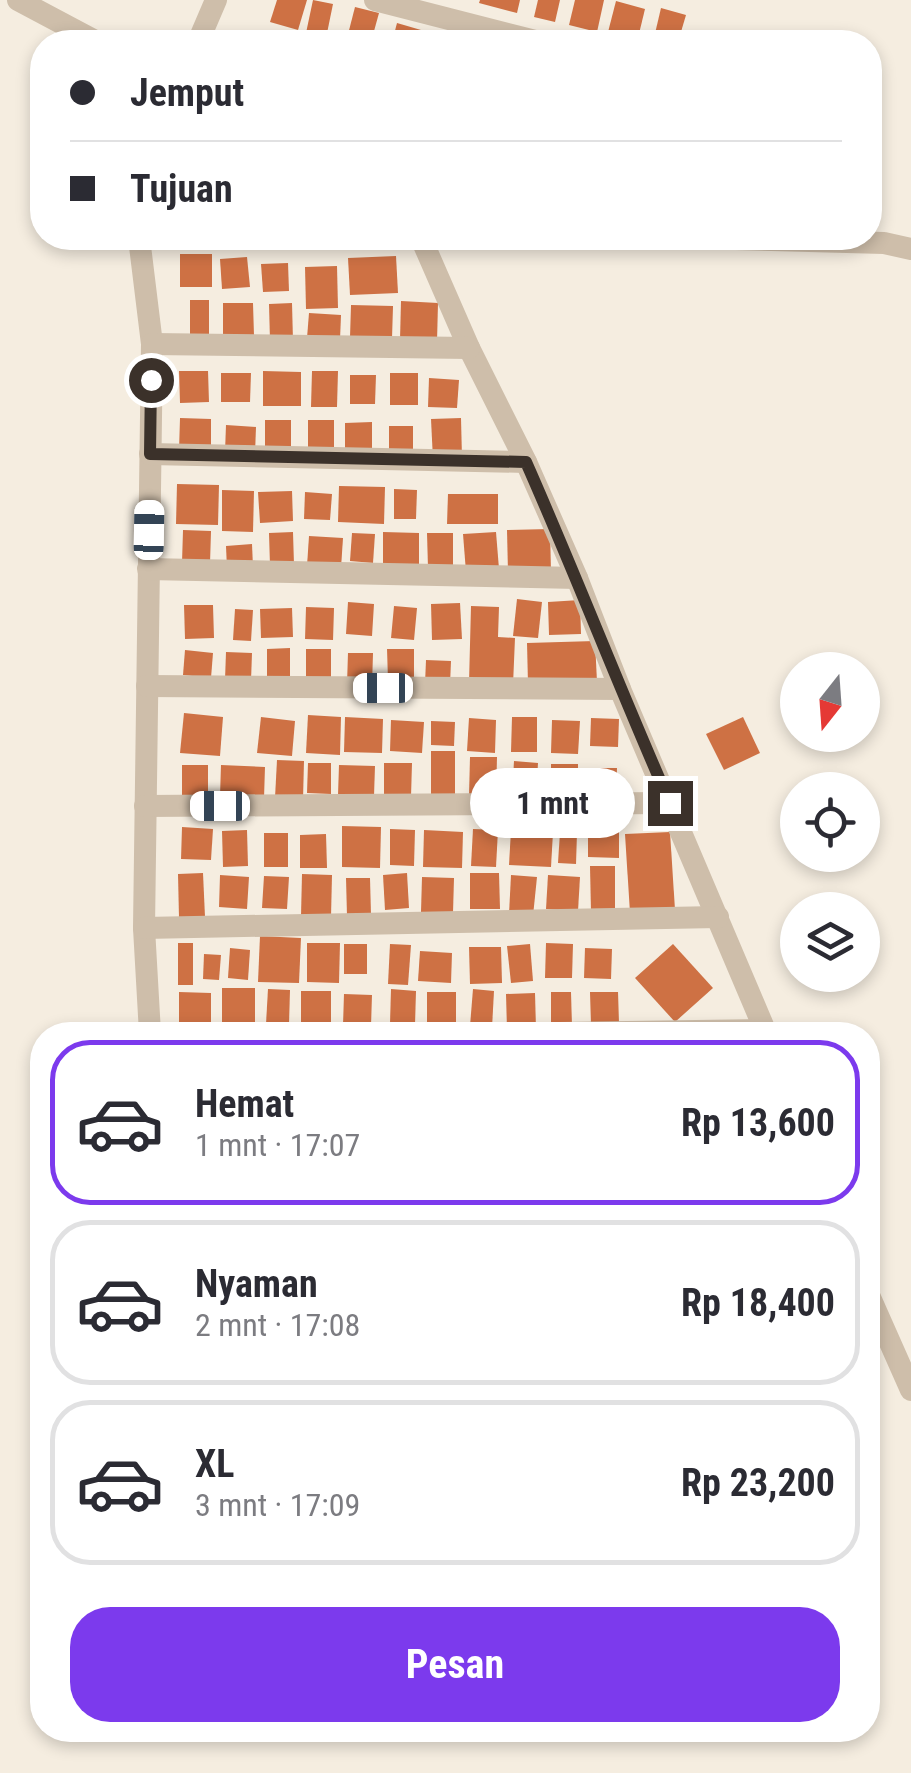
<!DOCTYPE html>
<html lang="id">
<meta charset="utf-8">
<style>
body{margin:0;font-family:"Roboto Condensed",sans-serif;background:#f7f7f7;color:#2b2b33;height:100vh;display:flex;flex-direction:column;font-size:38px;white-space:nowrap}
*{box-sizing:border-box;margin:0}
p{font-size:32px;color:#7c7c81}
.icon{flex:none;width:55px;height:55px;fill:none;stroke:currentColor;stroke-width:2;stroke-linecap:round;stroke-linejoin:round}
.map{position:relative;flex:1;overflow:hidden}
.drawer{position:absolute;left:30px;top:1022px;width:850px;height:720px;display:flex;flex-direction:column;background:#fff;border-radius:40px;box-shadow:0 5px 15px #0003}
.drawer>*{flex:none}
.banner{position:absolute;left:30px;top:30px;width:852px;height:220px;border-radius:40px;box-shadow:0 5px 15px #0003;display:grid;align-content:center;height:220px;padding:0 40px;background:#fff}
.needle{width:65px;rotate:197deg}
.tools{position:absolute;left:780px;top:652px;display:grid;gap:20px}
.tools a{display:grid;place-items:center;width:100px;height:100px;border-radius:50%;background:#fff;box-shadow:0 5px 15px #0003;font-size:50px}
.end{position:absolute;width:45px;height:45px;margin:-22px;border:12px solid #3b312a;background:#fff;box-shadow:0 0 0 5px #fff}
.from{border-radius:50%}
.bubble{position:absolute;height:70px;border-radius:35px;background:#fff;box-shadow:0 5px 15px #0003;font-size:32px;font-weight:700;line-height:70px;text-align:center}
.car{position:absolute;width:30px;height:60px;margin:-30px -15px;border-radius:12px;box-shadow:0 0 8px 2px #0007;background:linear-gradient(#fff 24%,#345 0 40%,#fff 0 76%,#345 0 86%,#fff 0)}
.banner b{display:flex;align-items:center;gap:35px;height:95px;font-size:38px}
.banner b+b{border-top:2px solid #e1e1e2}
.banner i{width:25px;height:25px;background:#2b2b33}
ul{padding:18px 0 0;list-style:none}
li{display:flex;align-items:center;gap:30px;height:165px;margin:0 20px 15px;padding:0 20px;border:5px solid #e1e1e2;border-radius:40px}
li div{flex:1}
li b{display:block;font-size:38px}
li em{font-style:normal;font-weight:700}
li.on{border-color:#7c3aed}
li>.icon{width:90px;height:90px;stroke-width:1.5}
.primary-button{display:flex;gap:20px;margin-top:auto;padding:20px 40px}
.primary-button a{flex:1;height:115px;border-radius:40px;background:#7c3aed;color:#fff;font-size:40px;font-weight:700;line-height:115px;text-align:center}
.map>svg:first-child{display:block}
</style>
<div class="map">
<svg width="911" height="1773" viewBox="0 0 911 1773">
<rect width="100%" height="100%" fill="#f5ede0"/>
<g fill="#ce7144">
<polygon points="277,0 307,0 298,30 270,22"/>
<polygon points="313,0 333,4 326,38 306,33"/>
<polygon points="480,0 520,0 517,13 479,3"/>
<polygon points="538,0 560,0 555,22 534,17"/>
<polygon points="575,0 604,0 597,32 569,25"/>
<polygon points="616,1 645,9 637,42 607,36"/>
<polygon points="355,7 379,13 371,42 346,42"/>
<polygon points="661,8 686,15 678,42 653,42"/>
<polygon points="397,23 421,30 417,42 392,42"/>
<polygon points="257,32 291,41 290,42 254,42"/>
<rect x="180" y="254" width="32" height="33"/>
<polygon points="396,256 398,293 350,295 348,258"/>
<polygon points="247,257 250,287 222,289 220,259"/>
<polygon points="288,263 289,291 263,292 261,264"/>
<polygon points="337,266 338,308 306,309 305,267"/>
<rect x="190" y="300" width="19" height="37"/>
<polygon points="401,301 438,303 437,342 400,340"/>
<polygon points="223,303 253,303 254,336 223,336"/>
<polygon points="292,303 293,341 270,341 269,304"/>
<polygon points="351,305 393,306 392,339 350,337"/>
<polygon points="309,313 341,315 340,340 307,338"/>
<polygon points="179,371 208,371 209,402 180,403"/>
<polygon points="263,371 301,372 301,406 263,406"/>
<polygon points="312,371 338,371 337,407 311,407"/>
<polygon points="221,373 251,373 250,402 221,402"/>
<rect x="390" y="373" width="28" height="32"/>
<polygon points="350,375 376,375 375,404 350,404"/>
<polygon points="429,378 459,380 457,408 428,407"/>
<polygon points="180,418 211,419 211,450 179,450"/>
<polygon points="461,418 462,458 433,460 431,419"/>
<rect x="265" y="420" width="26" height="31"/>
<polygon points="308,420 334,420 334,450 308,451"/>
<polygon points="372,422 372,455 345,455 345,423"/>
<polygon points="226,425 256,427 255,454 225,452"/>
<rect x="389" y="426" width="24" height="24"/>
<polygon points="177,484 219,485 218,525 176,524"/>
<polygon points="339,486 385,487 384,524 338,522"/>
<polygon points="394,489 417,490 416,519 394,519"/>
<polygon points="222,490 254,491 253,532 222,531"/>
<polygon points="292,491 293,521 260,523 258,492"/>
<polygon points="305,492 332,494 330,520 304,519"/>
<polygon points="448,494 498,494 498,524 447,524"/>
<polygon points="550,529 551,572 508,573 507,530"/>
<polygon points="183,530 211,531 210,564 182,563"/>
<polygon points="293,532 294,565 270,566 269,533"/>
<polygon points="383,532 419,533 419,569 383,568"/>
<polygon points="496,532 499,569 466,572 463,534"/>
<polygon points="352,533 375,534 373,563 350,561"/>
<polygon points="427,533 453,533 453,568 428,568"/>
<polygon points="309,536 343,538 341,568 307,566"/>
<polygon points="252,544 253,567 227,569 226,546"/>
<polygon points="517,599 542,602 538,638 513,636"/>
<polygon points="580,600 581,634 549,635 548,602"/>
<polygon points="348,602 374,604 372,636 346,634"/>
<polygon points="460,603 462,639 432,640 431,604"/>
<polygon points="184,605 213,605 214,638 185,639"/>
<polygon points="394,606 417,608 414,640 391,638"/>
<polygon points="471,606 499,607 498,637 515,638 513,685 469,683"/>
<polygon points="306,607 334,608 333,640 305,639"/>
<polygon points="292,608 293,637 261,638 260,609"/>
<polygon points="235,609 253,610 251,641 233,640"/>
<polygon points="595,641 597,682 528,684 527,643"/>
<polygon points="290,648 290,679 267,679 267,649"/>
<rect x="306" y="649" width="25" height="31"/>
<polygon points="387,649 414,649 414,681 388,681"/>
<polygon points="185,650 213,653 211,678 183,675"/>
<polygon points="226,652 252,653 251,681 225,680"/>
<polygon points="348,653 373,653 372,685 347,684"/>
<polygon points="426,660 451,661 450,685 425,684"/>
<polygon points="184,713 223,717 220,756 180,753"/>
<polygon points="308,715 341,717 340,755 306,753"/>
<polygon points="261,717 295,721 292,756 257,753"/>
<polygon points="345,717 383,719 382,753 344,752"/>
<polygon points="512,717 537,717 537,752 511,752"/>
<polygon points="743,717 760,753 724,770 706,734"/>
<polygon points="469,718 496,720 495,753 467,751"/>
<polygon points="591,718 619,719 618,747 590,746"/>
<polygon points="391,720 424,722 422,753 390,751"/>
<polygon points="552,720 580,721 578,754 551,753"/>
<polygon points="431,721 455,722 454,746 431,745"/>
<rect x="431" y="751" width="24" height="46"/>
<polygon points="470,757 497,757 496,797 469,796"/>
<polygon points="277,760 304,761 303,800 275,798"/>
<polygon points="514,761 538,763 536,799 512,797"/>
<polygon points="308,763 331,763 331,794 307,793"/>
<polygon points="384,763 412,763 411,797 384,797"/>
<polygon points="551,764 578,764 578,795 551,796"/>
<polygon points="182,765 208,765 208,799 182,798"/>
<polygon points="221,765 265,767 264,798 220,796"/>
<polygon points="339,765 375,766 374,796 338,795"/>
<polygon points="591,768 617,768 616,799 590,799"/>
<polygon points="342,826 381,827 380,868 342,867"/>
<polygon points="182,827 213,829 211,860 181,859"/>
<polygon points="390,829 415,830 414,866 390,865"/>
<polygon points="473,829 498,830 496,867 471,866"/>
<polygon points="247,830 248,866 223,867 222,831"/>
<polygon points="424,830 463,832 462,868 423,867"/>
<polygon points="511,830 553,832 551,867 509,865"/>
<polygon points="588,831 619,832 619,858 588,857"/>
<polygon points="560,832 577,833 576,864 558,863"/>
<polygon points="670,832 675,910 630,913 625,834"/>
<rect x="264" y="833" width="24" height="34"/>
<polygon points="326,834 327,868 300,868 300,835"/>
<polygon points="590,866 615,866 615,912 591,912"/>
<polygon points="203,873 205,917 179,918 178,874"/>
<polygon points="407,873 409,908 385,910 383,875"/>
<polygon points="470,873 499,873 500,909 470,909"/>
<polygon points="302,874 332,875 331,917 301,916"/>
<polygon points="220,875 249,877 247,909 219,907"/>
<polygon points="511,875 537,877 533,916 509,914"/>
<polygon points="548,875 580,877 578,911 546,909"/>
<polygon points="264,876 289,877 287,909 262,908"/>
<polygon points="422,877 454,878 453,913 421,912"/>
<polygon points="346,878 370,878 371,915 347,916"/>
<polygon points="260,936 301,938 299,983 258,982"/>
<rect x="178" y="943" width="15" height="42"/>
<polygon points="307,943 340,943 339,983 307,982"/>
<polygon points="546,943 573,944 572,978 545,978"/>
<rect x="344" y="944" width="23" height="30"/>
<polygon points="390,944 411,945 408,985 388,984"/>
<polygon points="530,944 533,981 511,983 507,946"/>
<polygon points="673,944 713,988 675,1022 635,978"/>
<polygon points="469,947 501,947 502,983 470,984"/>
<polygon points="230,948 250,950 248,980 228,978"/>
<polygon points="585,948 612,949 611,979 584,978"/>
<polygon points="420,951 452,953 451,983 418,981"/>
<polygon points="204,954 221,955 219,980 203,979"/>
<polygon points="222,988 255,988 255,1030 222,1029"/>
<polygon points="268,989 290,990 289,1025 266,1024"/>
<polygon points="391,989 416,991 415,1025 390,1024"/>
<polygon points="473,989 494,991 492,1028 470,1026"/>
<rect x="301" y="991" width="30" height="36"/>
<polygon points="179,992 211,993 211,1023 179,1022"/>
<rect x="427" y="992" width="29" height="33"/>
<polygon points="551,992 571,992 572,1026 551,1026"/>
<polygon points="590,992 618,992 619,1024 591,1025"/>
<polygon points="535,993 536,1029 507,1030 506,994"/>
<polygon points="344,994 372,995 371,1026 343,1025"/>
</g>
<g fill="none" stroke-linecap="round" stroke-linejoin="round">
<g stroke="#cebeaa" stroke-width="22">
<polyline points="18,0 97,42"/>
<polyline points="375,0 539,42"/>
<polyline points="198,42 216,0"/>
<polyline points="139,238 152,344 144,928 150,1033 154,1035"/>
<polyline points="421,238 469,348 526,462 577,578 620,689 767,1035"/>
<polyline points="697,238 884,243 911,249"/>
<polyline points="152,344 469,348"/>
<polyline points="150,454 526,462"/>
<polyline points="148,569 577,578"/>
<polyline points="147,686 620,689"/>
<polyline points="145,806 670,803"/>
<polyline points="144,928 718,917"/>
<polyline points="414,1035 765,1030"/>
<polyline points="868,1293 911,1390"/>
</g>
</g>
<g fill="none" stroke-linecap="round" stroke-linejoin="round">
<path stroke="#3b312a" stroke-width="12" d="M151 380 150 454 526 462C576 575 620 690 670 803"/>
</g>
</svg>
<div class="tools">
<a><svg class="needle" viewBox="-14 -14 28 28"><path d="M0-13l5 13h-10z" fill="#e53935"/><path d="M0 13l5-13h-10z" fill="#7c7c81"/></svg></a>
<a><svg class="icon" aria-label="locate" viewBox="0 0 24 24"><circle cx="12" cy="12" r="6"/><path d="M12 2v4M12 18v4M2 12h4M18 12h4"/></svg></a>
<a><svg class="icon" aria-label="layers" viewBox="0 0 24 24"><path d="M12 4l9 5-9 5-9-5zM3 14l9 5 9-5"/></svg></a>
</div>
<i class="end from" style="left:151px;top:380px"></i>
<i class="end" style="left:670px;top:803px"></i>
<div class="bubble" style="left:470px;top:768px;width:165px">1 mnt</div>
<i class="car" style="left:149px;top:530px;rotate:1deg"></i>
<i class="car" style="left:383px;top:688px;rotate:270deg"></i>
<i class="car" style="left:220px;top:806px;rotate:270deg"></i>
<div class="banner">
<b><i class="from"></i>Jemput</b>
<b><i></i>Tujuan</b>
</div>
<section class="drawer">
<ul>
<li class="on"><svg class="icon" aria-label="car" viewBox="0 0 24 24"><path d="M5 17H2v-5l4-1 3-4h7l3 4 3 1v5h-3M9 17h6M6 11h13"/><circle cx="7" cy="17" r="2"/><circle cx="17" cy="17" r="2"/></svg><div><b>Hemat</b><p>1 mnt · 17:07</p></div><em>Rp 13,600</em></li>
<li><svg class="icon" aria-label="car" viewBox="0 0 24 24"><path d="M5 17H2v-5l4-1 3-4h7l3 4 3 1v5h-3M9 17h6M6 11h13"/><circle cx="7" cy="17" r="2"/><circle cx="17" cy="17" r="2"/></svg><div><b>Nyaman</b><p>2 mnt · 17:08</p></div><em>Rp 18,400</em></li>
<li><svg class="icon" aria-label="car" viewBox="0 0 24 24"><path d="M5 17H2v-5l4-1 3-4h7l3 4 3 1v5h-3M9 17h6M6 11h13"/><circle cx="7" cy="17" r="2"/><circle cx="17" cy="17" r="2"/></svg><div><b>XL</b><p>3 mnt · 17:09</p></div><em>Rp 23,200</em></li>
</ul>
<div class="primary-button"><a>Pesan</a></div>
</section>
</div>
